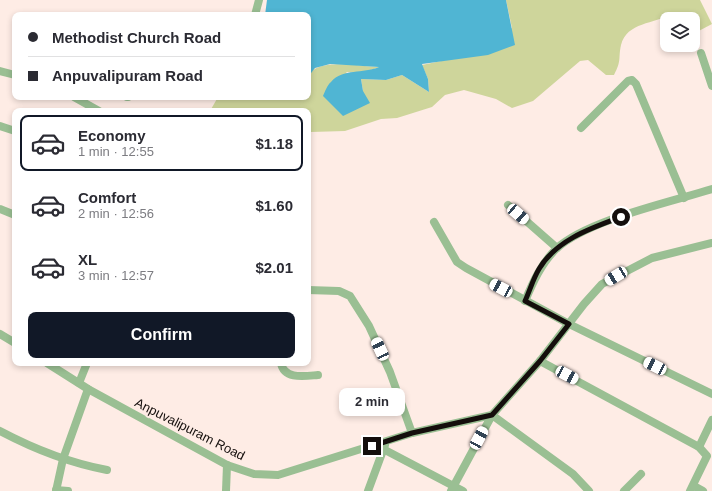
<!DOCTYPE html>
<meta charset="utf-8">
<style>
body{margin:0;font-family:Arial,sans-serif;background:#f7f7f7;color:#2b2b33;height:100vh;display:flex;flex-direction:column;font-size:15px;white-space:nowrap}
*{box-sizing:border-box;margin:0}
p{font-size:13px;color:#7c7c81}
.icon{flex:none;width:22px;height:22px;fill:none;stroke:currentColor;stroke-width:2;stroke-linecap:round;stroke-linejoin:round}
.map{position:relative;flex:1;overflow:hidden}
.drawer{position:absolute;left:12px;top:108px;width:299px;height:258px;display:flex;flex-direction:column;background:#fff;border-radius:8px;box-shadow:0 2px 6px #0003}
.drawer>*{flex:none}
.hud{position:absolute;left:12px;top:12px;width:299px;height:88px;border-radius:8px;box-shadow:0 2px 6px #0003;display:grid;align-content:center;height:88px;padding:0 16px;background:#fff}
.tools{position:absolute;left:660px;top:12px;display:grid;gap:8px}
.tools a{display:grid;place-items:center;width:40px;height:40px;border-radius:8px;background:#fff;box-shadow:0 2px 6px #0003;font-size:20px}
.end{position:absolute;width:18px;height:18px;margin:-9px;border:5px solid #140e0c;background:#fff;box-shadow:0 0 0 2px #fff}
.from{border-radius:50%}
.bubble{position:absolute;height:28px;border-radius:8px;background:#fff;box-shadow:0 2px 6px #0003;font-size:13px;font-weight:600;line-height:28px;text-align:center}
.car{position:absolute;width:12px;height:24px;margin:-12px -6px;border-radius:5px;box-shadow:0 0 3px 1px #0007;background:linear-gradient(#fff 24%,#345 0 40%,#fff 0 76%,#345 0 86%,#fff 0)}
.hud b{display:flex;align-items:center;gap:14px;height:38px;font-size:15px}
.hud b+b{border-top:1px solid #e1e1e2}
.hud i{width:10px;height:10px;background:#2b2b33}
ul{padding:7px 0 0;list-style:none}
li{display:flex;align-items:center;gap:12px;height:56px;margin:0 8px 6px;padding:0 8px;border:2px solid transparent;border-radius:8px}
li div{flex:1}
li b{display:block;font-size:15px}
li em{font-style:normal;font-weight:600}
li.selected{border-color:#111827}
li>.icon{width:36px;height:36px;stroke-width:1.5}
.button{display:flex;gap:8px;margin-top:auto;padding:8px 16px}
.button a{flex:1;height:46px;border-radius:8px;background:#111827;color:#fff;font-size:16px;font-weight:600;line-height:46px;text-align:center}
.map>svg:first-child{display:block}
</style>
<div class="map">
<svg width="712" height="491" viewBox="0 0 712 491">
<rect width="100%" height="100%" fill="#feece5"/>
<path fill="#ced59b" d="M506 0H700L712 24 693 34V19H678L672 14C654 24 627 22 621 45 618 59 622 60 614 75H606L588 60 580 61 533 101 512 108 496 99 464 90 445 95 432 107 397 118 381 119 345 131 311 132 308 135V111H210L218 97H308C308 91 306 83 308 78 314 56 362 67 380 67L364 72H346L363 91 361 79 386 80 402 75 429 92 428 79 422 65 446 60 512 28Z"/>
<path fill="#50b5d3" d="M267 0H506L515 45 488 55 422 64 428 79 429 92 402 75 386 80 361 79 363 91 370 103 343 116 323 96C325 92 327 85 331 82 343 68 363 74 379 67L330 64 315 68 308 77V15H265Z"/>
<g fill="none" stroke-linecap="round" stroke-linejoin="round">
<g stroke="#9abf93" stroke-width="8">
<polyline points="255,15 259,0"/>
<polyline points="701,53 712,86"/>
<polyline points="0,71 15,75"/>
<polyline points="74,97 99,111"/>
<polyline points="127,97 128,97"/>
<polyline points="0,126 15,131"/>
<polyline points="581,128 628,81 632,80 636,84 684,198"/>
<polyline points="508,205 557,248"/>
<polyline points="0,209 15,215"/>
<polyline points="434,222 457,262 466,268 569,324 712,394"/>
<polyline points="308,290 339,291 350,296 369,326 390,372 412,433"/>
<path d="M525 301C533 282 541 264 556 249 587 220 671 202 712 189"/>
<polyline points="0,334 15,343"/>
<polyline points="540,361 699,447 707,456 690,491"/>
<polyline points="47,363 88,389 227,465 254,474 278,475 412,433 492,415 540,361 584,304 602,284 652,258 712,243"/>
<path d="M281 363C284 380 305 376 318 375"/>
<polyline points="79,383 87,363"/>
<path d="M0 431C34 449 70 463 107 470"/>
<polyline points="699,447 712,420"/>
<polyline points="385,450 463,491"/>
<polyline points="694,486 703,491"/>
<polyline points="56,490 68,491"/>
<polyline points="56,491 63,459 88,389"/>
<polyline points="226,491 227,465"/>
<polyline points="368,491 385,445"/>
<polyline points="451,491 492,415 573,474 589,491"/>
<polyline points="624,491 641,474"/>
</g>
</g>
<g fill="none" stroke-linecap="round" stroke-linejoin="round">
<path stroke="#140e0c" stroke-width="5" d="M372 446 412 433 492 415 540 361 569 324 525 301C530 290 533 279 539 269 556 240 591 228 621 217"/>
</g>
<g text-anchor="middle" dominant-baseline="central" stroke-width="4" stroke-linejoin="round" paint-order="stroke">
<g font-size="13" fill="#140e0c" stroke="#feece5">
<text transform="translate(190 429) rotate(27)">Anpuvalipuram Road</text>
</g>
</g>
</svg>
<div class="tools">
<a><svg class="icon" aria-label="layers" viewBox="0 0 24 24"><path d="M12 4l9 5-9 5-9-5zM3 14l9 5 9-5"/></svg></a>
</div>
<i class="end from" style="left:621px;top:217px"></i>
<i class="end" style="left:372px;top:446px"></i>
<div class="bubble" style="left:339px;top:388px;width:66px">2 min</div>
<i class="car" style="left:518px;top:214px;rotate:131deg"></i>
<i class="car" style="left:616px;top:276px;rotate:239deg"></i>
<i class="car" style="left:501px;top:288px;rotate:298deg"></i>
<i class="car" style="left:380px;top:349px;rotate:335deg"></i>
<i class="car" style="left:655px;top:366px;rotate:296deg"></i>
<i class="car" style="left:567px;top:375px;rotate:118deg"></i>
<i class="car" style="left:479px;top:438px;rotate:28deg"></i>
<div class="hud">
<b><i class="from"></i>Methodist Church Road</b>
<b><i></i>Anpuvalipuram Road</b>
</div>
<section class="drawer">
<ul>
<li class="selected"><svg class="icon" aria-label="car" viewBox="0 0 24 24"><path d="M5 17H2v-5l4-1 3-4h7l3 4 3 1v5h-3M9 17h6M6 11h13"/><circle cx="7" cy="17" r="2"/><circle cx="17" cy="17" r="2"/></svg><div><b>Economy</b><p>1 min · 12:55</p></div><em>$1.18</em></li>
<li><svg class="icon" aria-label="car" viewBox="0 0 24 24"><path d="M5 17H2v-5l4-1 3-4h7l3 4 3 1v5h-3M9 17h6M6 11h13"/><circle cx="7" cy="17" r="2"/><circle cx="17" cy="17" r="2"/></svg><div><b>Comfort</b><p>2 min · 12:56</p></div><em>$1.60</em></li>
<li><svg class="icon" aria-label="car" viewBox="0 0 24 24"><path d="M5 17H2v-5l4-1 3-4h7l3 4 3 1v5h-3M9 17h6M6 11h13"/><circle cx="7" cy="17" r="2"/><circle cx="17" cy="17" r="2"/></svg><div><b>XL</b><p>3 min · 12:57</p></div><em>$2.01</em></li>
</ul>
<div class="button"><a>Confirm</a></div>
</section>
</div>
